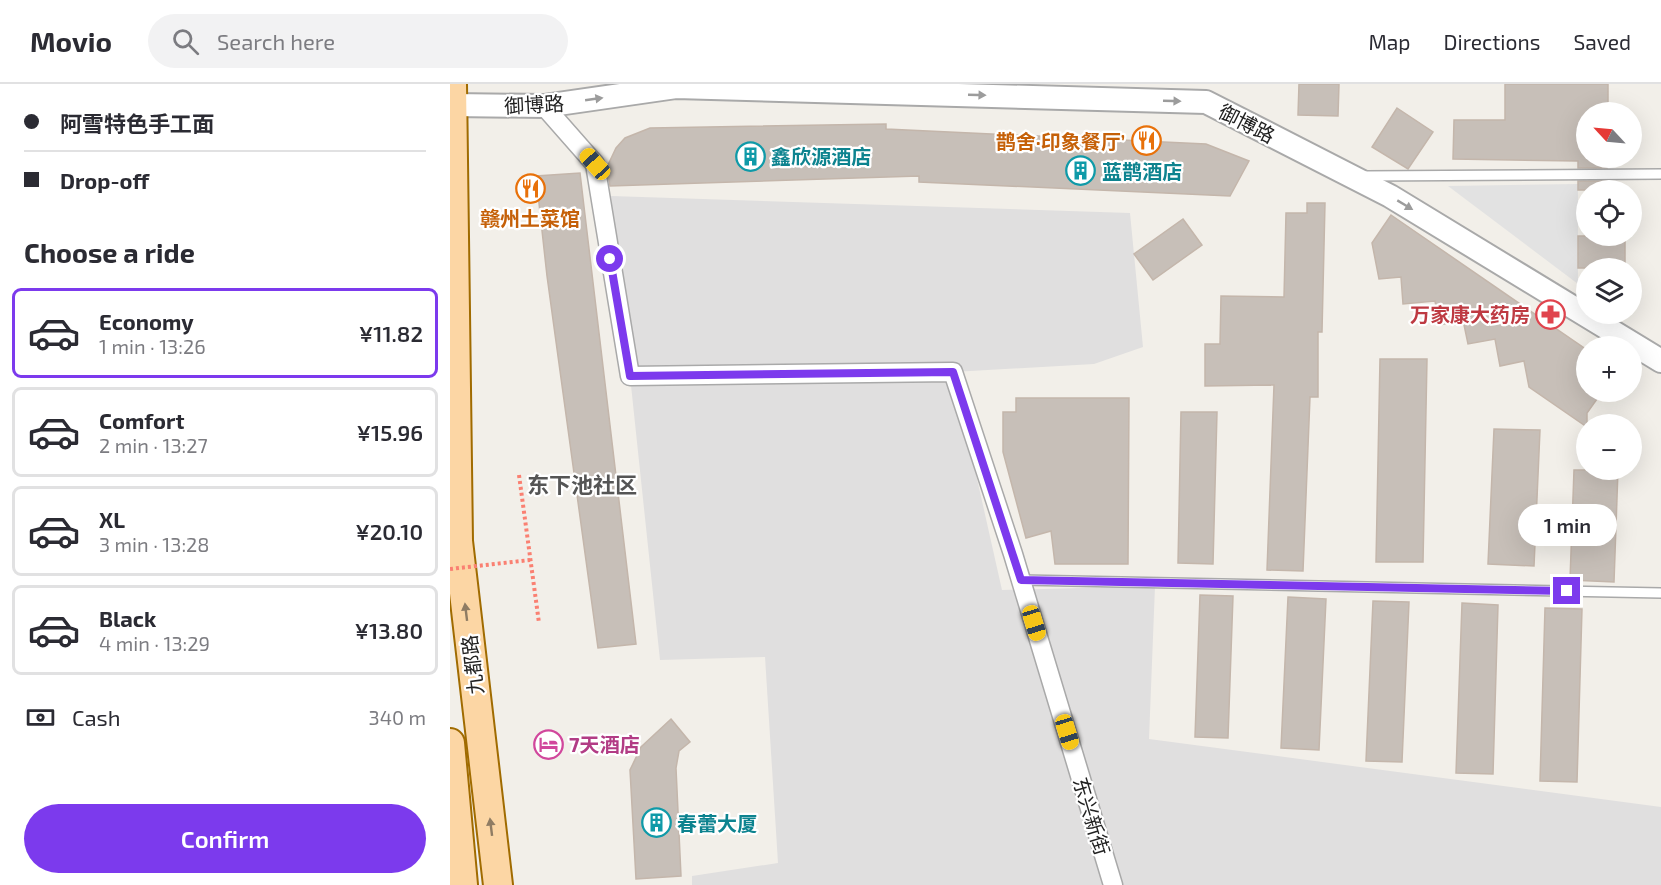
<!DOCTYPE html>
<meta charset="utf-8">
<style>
body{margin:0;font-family:"Exo 2","Noto Sans SC",sans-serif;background:#f2f2f3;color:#2b2b33;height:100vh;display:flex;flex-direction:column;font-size:22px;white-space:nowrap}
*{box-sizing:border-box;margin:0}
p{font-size:20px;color:#7c7c81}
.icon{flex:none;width:33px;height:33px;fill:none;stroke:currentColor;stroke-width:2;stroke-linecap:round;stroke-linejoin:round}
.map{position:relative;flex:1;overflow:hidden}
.sheet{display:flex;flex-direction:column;background:#fff;width:450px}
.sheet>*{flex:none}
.hud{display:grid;align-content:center;height:132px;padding:0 24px;background:#fff}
.needle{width:39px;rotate:296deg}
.buttons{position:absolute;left:1126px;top:18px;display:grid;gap:12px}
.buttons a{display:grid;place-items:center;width:66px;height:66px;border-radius:50%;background:#fff;box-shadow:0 6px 24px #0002;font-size:30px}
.end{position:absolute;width:27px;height:27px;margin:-14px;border:8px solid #7c3aed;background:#fff;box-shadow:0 0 0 3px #fff}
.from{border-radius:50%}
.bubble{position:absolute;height:42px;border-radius:21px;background:#fff;box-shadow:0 6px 24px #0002;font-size:20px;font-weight:600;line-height:42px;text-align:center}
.car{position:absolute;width:18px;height:36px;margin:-18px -9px;border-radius:8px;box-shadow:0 0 4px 2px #0007;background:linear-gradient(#f5c518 24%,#345 0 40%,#f5c518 0 76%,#345 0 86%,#f5c518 0)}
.hud b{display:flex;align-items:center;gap:21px;height:57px;font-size:22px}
.hud b+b{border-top:2px solid #e1e1e2}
.hud i{width:15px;height:15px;background:#2b2b33}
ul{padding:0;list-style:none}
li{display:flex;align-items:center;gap:18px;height:90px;margin:0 12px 9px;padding:0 12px;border:3px solid #e1e1e2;border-radius:9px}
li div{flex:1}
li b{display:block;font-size:22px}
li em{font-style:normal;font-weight:600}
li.selected{border-color:#7c3aed}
li>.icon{width:54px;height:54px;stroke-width:1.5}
h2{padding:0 24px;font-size:27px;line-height:72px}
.pay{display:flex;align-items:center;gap:15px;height:66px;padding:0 24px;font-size:22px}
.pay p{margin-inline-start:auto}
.button{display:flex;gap:12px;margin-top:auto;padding:12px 24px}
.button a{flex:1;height:69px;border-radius:36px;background:#7c3aed;color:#fff;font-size:24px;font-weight:600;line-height:69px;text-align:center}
header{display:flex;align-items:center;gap:36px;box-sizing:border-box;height:84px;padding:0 30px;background:#fff;border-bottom:2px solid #e1e1e2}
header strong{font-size:28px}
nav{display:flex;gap:33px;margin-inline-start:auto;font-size:21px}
.search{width:420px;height:54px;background:#f2f2f3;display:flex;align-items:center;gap:15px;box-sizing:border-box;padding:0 21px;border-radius:33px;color:#7c7c81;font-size:22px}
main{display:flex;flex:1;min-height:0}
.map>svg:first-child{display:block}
</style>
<header>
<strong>Movio</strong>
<div class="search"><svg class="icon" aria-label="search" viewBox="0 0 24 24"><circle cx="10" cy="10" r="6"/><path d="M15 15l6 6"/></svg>Search here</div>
<nav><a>Map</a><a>Directions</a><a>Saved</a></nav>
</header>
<main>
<section class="sheet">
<div class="hud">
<b><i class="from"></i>阿雪特色手工面</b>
<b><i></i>Drop-off</b>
</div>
<h2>Choose a ride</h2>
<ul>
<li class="selected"><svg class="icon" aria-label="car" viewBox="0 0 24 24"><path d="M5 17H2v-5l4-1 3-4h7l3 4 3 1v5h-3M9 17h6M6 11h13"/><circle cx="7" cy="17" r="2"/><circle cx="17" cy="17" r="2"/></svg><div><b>Economy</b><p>1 min · 13:26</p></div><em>¥11.82</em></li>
<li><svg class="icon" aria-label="car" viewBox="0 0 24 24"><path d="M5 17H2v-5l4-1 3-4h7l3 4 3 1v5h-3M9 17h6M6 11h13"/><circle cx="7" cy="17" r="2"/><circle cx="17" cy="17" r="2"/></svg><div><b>Comfort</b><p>2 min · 13:27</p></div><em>¥15.96</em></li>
<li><svg class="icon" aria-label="car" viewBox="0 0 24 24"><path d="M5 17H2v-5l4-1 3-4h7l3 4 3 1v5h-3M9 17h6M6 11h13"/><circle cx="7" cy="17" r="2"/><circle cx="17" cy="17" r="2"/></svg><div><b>XL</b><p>3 min · 13:28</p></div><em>¥20.10</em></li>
<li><svg class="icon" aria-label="car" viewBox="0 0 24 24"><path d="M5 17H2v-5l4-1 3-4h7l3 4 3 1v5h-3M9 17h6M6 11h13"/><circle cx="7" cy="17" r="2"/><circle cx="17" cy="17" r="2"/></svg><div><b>Black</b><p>4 min · 13:29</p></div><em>¥13.80</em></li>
</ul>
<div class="pay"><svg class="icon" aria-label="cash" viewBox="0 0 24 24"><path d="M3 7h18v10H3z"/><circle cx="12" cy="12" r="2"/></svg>Cash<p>340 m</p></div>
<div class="button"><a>Confirm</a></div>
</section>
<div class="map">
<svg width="1211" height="801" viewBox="0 0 1211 801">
<rect width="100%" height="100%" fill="#f2efe9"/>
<polygon fill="#e0dfdf" points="161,112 680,129 693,263 644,280 503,288 552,506 705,502 699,655 1211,723 1211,801 242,801 242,792 328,779 315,573 210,576"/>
<polygon fill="#e2e2e2" points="1128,100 1128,200 998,102"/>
<g fill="#c7bfb8" stroke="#c4b6ab" stroke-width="1.5">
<polygon points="849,0 889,0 888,32 848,31"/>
<polygon points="1055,0 1158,0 1158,28 1137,28 1137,74 1157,74 1157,84 1128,84 1128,77 1003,75 1004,36 1055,36"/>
<polygon points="947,24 983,48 958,85 922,63"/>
<polygon points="436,40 436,45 756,60 799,77 780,112 469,98 469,92 160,102 157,83 166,64 175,54 200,44"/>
<polygon points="130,89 186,560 148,564 97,192 86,92"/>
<rect x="1128" y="97" width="29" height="9"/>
<polygon points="857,119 875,119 872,248 868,248 868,313 860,313 853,487 817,486 824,301 755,302 755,260 770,260 771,212 834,213 836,129 857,129"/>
<polygon points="941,131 1137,266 1137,308 1152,308 1137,329 1137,343 1079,303 1074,277 1050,282 1045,255 1018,260 1013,236 989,241 985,217 953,220 951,193 929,195 922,159"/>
<polygon points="733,135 752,161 703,196 684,170"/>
<rect x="1128" y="152" width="47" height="32"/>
<polygon points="930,275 977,275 973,478 926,478"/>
<polygon points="566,314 679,314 678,480 605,480 601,447 576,454 553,368 553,328 566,328"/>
<polygon points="731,328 767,328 763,480 728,479"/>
<polygon points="1044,345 1090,346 1084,482 1038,480"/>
<polygon points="1124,386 1168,386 1164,498 1120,496"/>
<polygon points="750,511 783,512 778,654 745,653"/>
<polygon points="838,513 876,515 869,666 831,664"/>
<polygon points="923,517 959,518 952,678 916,677"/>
<polygon points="1012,519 1048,521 1043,690 1006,689"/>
<polygon points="1095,524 1132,525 1127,698 1090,697"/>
<polygon points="221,635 240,658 229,667 226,684 231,792 186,795 180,686 191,663"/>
</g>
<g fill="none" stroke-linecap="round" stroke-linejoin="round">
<defs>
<g id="service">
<polyline points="916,92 1211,90"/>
<polyline points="571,496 1211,509"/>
</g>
<polyline id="minor" points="94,22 145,80 180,292 503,288 563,470 663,801"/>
<polyline id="tertiary" points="2,21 94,22 226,3 756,18 940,112 1211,277"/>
<g id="primary">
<polyline points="2,0 8,457 48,801"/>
<polyline points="0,659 13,801"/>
</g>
</defs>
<use href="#service" stroke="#a9a9a9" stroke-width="12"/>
<use href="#minor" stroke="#a9a9a9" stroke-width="21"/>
<use href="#tertiary" stroke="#a9a9a9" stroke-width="26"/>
<use href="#primary" stroke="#a06b00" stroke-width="32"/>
<polyline stroke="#fa8072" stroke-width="4" stroke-dasharray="3 3" stroke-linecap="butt" points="69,391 89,539"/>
<use href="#service" stroke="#fff" stroke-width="9"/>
<use href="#minor" stroke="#fff" stroke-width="18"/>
<use href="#tertiary" stroke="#fff" stroke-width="22"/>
<use href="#primary" stroke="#fcd6a4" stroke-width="28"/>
<polyline stroke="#fa8072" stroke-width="4" stroke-dasharray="3 3" stroke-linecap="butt" points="0,485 80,476"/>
</g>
<defs><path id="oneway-solid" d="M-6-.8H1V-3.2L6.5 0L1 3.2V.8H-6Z" transform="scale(1.5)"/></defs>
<g fill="#9c9c9c">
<use href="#oneway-solid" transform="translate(527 11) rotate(2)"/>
<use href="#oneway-solid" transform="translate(144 15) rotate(-8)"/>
<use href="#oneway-solid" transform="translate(722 17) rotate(2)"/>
<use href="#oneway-solid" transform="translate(955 121) rotate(31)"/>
</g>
<g fill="#8f7c63">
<use href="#oneway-solid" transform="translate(16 528) rotate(-97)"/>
<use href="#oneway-solid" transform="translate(41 743) rotate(-97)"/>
</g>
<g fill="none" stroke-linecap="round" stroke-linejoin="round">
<polyline stroke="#7c3aed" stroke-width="8" points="160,175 180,292 503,288 571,496 1117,507"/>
</g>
<defs>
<symbol id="restaurant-ring" viewBox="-11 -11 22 22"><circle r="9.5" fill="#fff" stroke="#e8710a" stroke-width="1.5"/><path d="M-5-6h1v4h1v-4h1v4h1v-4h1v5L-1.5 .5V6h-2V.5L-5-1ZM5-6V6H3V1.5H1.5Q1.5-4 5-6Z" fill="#e8710a"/></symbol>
<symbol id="building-ring" viewBox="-11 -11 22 22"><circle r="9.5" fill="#fff" stroke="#0f9aa8" stroke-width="1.5"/><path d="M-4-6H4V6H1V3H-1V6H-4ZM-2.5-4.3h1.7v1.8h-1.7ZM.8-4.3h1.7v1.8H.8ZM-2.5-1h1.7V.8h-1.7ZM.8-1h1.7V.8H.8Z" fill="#0f9aa8"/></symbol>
<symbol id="pharmacy-ring" viewBox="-11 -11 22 22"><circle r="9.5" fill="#fff" stroke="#e0444e" stroke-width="1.5"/><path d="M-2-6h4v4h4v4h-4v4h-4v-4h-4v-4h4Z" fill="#e0444e"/></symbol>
<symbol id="hotel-ring" viewBox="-11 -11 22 22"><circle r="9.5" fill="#fff" stroke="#d1479c" stroke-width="1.5"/><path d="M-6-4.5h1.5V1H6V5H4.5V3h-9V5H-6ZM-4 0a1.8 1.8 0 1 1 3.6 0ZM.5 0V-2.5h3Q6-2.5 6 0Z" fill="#d1479c"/></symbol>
</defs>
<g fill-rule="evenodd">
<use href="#restaurant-ring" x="680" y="40" width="33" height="33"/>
<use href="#building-ring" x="284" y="56" width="33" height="33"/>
<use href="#building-ring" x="614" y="70" width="33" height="33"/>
<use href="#restaurant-ring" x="64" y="88" width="33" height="33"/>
<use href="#pharmacy-ring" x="1084" y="214" width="33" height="33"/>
<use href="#hotel-ring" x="82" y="644" width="33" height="33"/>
<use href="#building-ring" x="190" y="722" width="33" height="33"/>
</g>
<g text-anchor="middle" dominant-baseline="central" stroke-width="4.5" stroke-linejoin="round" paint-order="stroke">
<g font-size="20" fill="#222" stroke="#fff">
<text transform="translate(84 20) rotate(-3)">御博路</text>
<text transform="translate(797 39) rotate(27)">御博路</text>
<text transform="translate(22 581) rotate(-97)">九都路</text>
<text transform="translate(642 732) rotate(73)">东兴新街</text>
</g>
<g font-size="20" font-weight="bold" fill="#c56008" stroke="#fff" text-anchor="end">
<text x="675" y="57">鹊舍·印象餐厅’</text>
<text x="80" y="134" text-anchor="middle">赣州土菜馆</text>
</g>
<g font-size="20" font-weight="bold" fill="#0d838f" stroke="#fff" text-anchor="start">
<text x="321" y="72">鑫欣源酒店</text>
<text x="652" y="87">蓝鹊酒店</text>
<text x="227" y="739">春蕾大厦</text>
</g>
<g font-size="20" font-weight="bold" fill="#be3a42" stroke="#fff" text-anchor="end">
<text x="1080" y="230">万家康大药房</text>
</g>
<g font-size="20" font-weight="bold" fill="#b23c85" stroke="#fff" text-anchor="start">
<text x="119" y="660">7天酒店</text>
</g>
<g font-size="22" font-weight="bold" fill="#555" stroke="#fff">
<text x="132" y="400">东下池社区</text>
</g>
</g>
</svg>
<div class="buttons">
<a><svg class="needle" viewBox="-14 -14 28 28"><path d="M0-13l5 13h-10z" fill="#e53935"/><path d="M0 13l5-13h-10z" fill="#7c7c81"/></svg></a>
<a><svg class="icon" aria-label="locate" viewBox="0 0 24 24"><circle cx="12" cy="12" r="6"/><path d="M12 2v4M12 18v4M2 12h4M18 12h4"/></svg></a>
<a><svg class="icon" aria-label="layers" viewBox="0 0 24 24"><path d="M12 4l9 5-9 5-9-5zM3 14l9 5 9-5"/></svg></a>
<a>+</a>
<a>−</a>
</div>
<i class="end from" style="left:160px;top:175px"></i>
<i class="end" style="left:1117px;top:507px"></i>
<div class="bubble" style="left:1068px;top:420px;width:99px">1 min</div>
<i class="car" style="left:145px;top:80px;rotate:318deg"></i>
<i class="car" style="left:584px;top:539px;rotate:163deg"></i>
<i class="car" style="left:617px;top:648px;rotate:163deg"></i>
</div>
</main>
